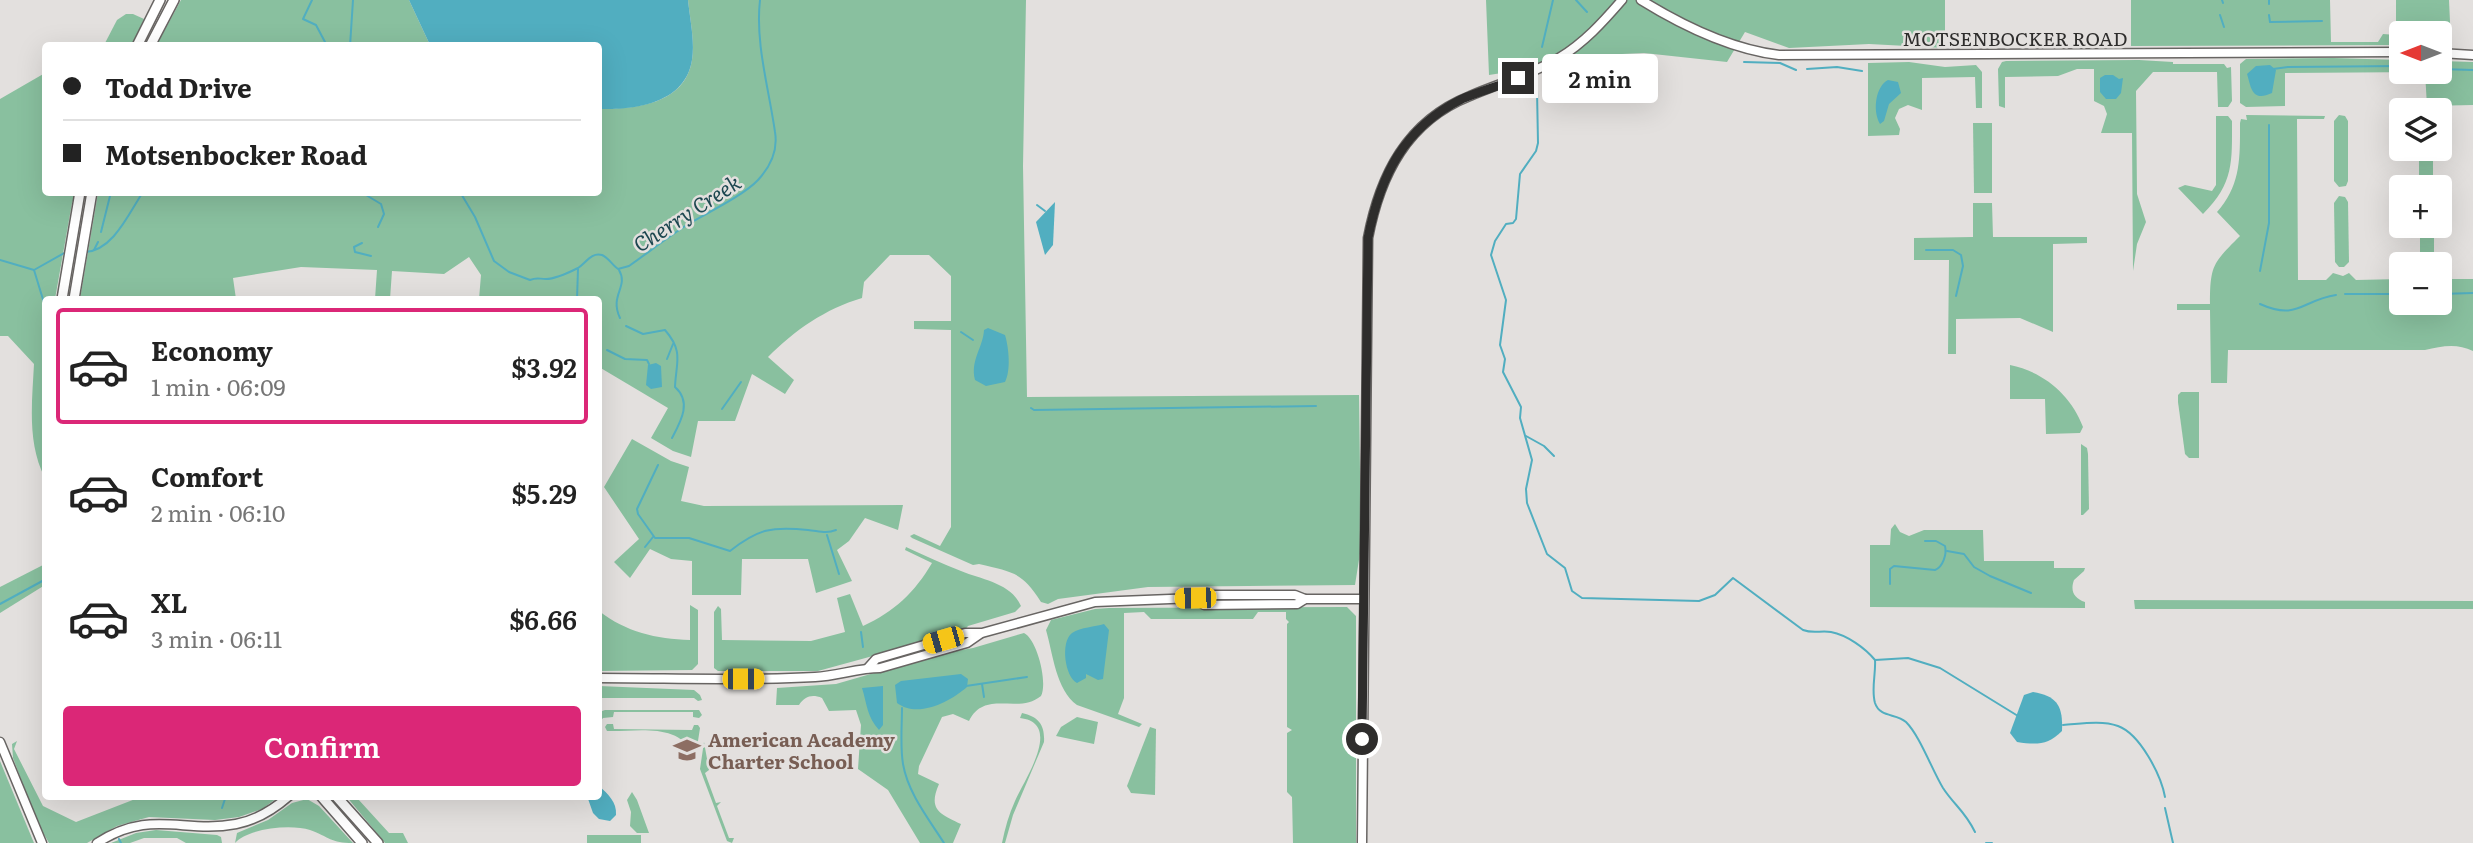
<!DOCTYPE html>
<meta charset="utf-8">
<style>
body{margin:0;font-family:Literata,serif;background:#f2f2f2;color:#222;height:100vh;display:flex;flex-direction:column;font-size:26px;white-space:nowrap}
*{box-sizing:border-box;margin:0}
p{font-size:23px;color:#767676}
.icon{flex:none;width:38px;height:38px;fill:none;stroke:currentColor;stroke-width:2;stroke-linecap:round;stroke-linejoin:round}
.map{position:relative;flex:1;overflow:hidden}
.panel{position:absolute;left:42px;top:296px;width:560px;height:504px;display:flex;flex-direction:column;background:#fff;border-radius:7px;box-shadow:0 7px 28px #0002}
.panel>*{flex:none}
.top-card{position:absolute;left:42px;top:42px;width:560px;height:154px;border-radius:7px;box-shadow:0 7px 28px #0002;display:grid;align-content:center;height:154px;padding:0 21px;background:#fff}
.needle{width:46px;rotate:270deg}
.buttons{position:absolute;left:2389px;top:21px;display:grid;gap:14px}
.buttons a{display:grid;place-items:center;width:63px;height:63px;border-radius:7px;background:#fff;box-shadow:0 7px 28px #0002;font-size:35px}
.end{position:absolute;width:32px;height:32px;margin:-16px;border:9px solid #2e2d2c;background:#fff;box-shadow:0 0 0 4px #fff}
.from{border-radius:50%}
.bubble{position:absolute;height:49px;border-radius:7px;background:#fff;box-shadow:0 7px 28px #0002;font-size:23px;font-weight:600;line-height:49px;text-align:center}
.car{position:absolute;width:21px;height:42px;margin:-21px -10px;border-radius:9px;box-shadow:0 0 5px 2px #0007;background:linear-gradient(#f5c518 24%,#345 0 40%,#f5c518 0 76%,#345 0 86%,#f5c518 0)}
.top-card b{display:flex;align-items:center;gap:24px;height:66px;font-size:26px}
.top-card b+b{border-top:2px solid #e0e0e0}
.top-card i{width:18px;height:18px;background:#222}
ul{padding:12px 0 0;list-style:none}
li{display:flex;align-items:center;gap:21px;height:116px;margin:0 14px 10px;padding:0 7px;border:4px solid transparent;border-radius:7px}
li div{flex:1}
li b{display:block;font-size:26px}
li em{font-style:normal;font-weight:600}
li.active{border-color:#db2777}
li>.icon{width:63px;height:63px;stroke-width:1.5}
.action{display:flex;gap:14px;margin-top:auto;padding:14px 21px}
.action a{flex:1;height:80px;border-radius:7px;background:#db2777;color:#fff;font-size:28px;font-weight:600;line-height:80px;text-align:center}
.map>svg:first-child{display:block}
</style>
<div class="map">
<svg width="2473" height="843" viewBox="0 0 2473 843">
<rect width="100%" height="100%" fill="#e3e0de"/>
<g fill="#89c09f">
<polygon points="181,0 409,0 430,45 156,46"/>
<path d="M688 0H1026L1023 166 1027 397 1359 395 1361 547 1355 585 1148 587 1058 599 1048 604 1041 602C1022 572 1013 572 979 564L973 565 912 538 910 536 914 534 940 546 951 527V330L914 329V321H951V276L929 255H890L864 282 862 298C825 309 795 330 768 357L794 380 785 394 752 374 735 421H698L691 457 673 451 651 438 668 408 599 367 598 299H479L481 275 469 257 444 274 392 271 390 299H375L377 270 301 267 233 278 236 299H80L98 193 598 192 599 109C634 109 685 105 692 60 695 41 690 20 688 0Z"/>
<polygon points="1486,0 1945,0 1945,48 1869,44 1789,48 1745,32 1727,62 1644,53 1622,54 1489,75"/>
<polygon points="2131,0 2330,0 2331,42 2378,42 2383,34 2396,35 2396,0 2449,0 2451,44 2440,44 2440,33 2401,33 2401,45 2131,46"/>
<polygon points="126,14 133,14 144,19 132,45 104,45 117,20"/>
<polygon points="2333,58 2401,60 2401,72 2440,72 2440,61 2473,62 2473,105 2427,106 2425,72 2285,73 2285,106 2246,107 2240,103 2240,64 2246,59"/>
<polygon points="2139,60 2173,62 2173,64 2224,64 2227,68 2231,67 2232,101 2228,107 2218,107 2217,72 2153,72 2136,91 2137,194 2146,222 2137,244 2133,271 2132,133 2101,133 2107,114 2104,106 2094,101 2094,69 2077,69 2058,76 2005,77 2005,108 1999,106 1998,69 2002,62 2006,61"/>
<polygon points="1909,62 1945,67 1976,65 1982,72 1982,108 1976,108 1975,77 1922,78 1922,110 1908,105 1899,109 1895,118 1900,129 1899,135 1868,136 1868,63"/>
<path d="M45 73 46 192 76 193 72 203 55 299H46L45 478C27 443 32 403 34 364L8 336H0V99Z"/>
<path d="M2246 115 2325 116 2324 119H2297L2298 280H2326L2333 273 2343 276 2349 273 2356 280 2401 279V303H2440V276L2442 279H2473V351C2457 343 2442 346 2425 350H2228L2227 383H2211L2210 310H2177V304H2210C2210 265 2213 263 2240 236L2217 212C2241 185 2240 158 2240 123L2241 119 2247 120Z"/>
<polygon points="2339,115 2345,116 2348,121 2348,181 2346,186 2339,187 2334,181 2334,121"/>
<path d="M2216 116H2228L2232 121C2232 162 2234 183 2203 214L2178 188 2185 185 2212 191 2216 185Z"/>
<polygon points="1973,123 1992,123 1992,193 1974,193"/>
<polygon points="2419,149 2433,149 2433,180 2430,185 2422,185 2419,181"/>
<polygon points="2339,196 2345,197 2348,202 2349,262 2344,267 2339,267 2335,262 2334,203"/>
<polygon points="1973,203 1992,203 1993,237 2087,237 2087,243 2053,244 2053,332 2020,318 1956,319 1956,354 1948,354 1949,260 1914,260 1914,238 1973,237"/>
<polygon points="2420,226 2434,226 2434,259 2431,264 2422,264 2420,261"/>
<path d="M2010 365C2044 372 2071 395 2083 427L2080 433 2046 434 2045 399H2010Z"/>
<polygon points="2181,392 2199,392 2199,458 2189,458 2185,454 2178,402 2178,395"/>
<polygon points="632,439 671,461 689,467 681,501 704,506 903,505 898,530 865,518 849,541 837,550 852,581 816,593 808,559 742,559 741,595 692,595 692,561 671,559 650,549 630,578 614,562 639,539 604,487"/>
<polygon points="2081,444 2087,448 2088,454 2089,509 2083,515 2081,515"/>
<path d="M1895 524 1900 532 1909 536 1924 530H1983L1984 561H2054V568H2085L2084 571 2074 580C2070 591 2074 598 2085 602V608L1870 607V545H1890L1891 529Z"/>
<path d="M906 547C924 555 943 564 961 571 983 580 1011 583 1021 606L1015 612 968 626 964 631 818 671H718L714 668V612L718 606 721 609 722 640 811 641 845 632 837 598 850 594 863 626C894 612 915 592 932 563L905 550Z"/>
<polygon points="45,564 45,585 0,613 0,587"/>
<polygon points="2134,600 2473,601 2473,609 2135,609"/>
<path d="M690 605 698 610V664L692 670 599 671V611C626 632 656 639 690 640Z"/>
<path d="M1347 607 1356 616V843H1293L1292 797 1287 792V733L1292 730 1287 727V624L1289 622 1286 619V612H1258L1253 619H1151L1144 612 1124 613V698L1118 714 1142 724 1139 727 1077 705C1056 690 1053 654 1046 630L1051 620 1095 609 1109 608Z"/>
<path d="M1024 633C1037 639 1048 683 1041 696 1018 715 985 689 969 721L953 714 942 717 919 766 918 774 939 784C928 809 939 814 961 824L953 843H920L888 790 858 769 861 725 856 710 829 711 822 698C812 694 805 696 799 705H776L777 688 836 684 940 654 973 648Z"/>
<polygon points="599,686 694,690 700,695 702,700 698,701 694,698 599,698"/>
<polygon points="605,710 699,710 702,715 699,718 693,717 693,712 614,712 613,717 603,718 599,723 599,712"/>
<path d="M1022 713C1039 717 1045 725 1044 742L1013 815 1005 843H1002C1005 828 1009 814 1015 801 1024 780 1064 723 1020 718Z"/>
<polygon points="1077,717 1098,722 1094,744 1056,736 1061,727"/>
<path d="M607 724H613L614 729 692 730 694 725H698L700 728 696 754H693C678 722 636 732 607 731L605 727Z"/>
<polygon points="1150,727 1156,729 1155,795 1131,793 1127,786"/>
<polygon points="17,741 14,749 43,806 76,822 143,796 280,796 262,809 239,817 215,820 149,817 117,826 87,843 49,843 38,824 13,758 12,744"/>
<polygon points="704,742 709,770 705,773 716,803 721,802 717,806 729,838 734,838 732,843 727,841 700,769"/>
<polygon points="0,761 34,843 0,843"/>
<polygon points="632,792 637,800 649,833 637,833 630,826 631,812 627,800"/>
<polygon points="346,796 366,796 358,799 389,833 403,833 408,843 385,843"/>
<path d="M307 799 319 806 353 843C331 843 329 837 310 830 291 824 248 828 235 843L237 833 268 820 292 803Z"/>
<polygon points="156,830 217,835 221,837 222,843 186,843 177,838 144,838 130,843 111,843 136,833"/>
<rect x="587" y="835" width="54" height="8"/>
</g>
<g fill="#51aec0">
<path d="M409 0H688C690 20 695 41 692 60 685 104 634 110 599 109L598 46 430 45Z"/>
<path d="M2270 65 2276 70 2272 93C2251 103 2251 86 2247 74L2256 66Z"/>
<polygon points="2105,75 2113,75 2119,79 2123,78 2121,93 2116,99 2106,99 2100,92 2100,78"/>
<path d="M1888 80 1898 82 1901 93 1889 104 1884 121 1880 124C1872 110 1876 86 1888 80Z"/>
<polygon points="1055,202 1053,245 1045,255 1036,222"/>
<path d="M988 328 1005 335C1009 348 1011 371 1005 382L986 386 975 380C970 360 983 348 984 330Z"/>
<polygon points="656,363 661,366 662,387 651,389 646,385 648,365"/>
<path d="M1104 624 1109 630 1103 679 1098 680 1086 674V678L1077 683C1065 677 1060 642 1072 633 1081 627 1095 627 1104 624Z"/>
<path d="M961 674 968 679 967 687C951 701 918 719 897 703L895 685 901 681Z"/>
<path d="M883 686V725L879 730C867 717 867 704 862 688Z"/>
<path d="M2033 692C2058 696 2063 707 2062 731 2048 745 2037 745 2017 742L2010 733 2024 695Z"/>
<path d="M599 786C608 794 617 802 616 815L610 821 599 819 593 813 587 796H598Z"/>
</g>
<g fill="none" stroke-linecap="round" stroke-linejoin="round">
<g stroke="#51aec0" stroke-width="2">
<polyline points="312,0 303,19 316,25 325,42"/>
<polyline points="1576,0 1587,12"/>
<polyline points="2222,0 2223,3"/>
<polyline points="2269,4 2269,0"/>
<polyline points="2220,15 2224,27"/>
<polyline points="2269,15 2270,22 2322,21"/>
<polyline points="350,46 353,0"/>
<polyline points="1542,47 1553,0"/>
<polyline points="1744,62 1780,63 1796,70"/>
<polyline points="1807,69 1837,67 1862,71"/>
<polyline points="2273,69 2288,67 2401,66"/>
<polyline points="2440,69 2473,70"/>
<path d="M1537 90 1538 143 1536 151 1520 174 1516 219 1513 223 1506 224 1495 241 1491 255 1506 300 1500 345 1505 359 1503 372 1521 407 1520 418 1532 460 1526 489 1527 503 1547 554 1565 568 1572 591 1582 598 1699 601 1715 595 1733 578 1803 630C1814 634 1821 630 1831 632 1847 635 1865 648 1875 660 1876 674 1871 689 1875 703 1880 718 1896 713 1906 722 1920 736 1932 770 1943 788 1954 805 1965 811 1975 832"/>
<polyline points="361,192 381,204 384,214 378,227"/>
<path d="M460 192 475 217 494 261 509 272 530 280C537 277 539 279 546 279 555 279 570 272 578 268 586 263 591 252 602 255 608 257 613 266 618 269L629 266C649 252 669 236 690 223 709 212 744 195 758 180 770 167 778 150 775 132 769 89 755 43 760 0"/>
<polyline points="1037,205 1045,211"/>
<polyline points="101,232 111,192"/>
<polyline points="362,243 354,247 355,252 371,256"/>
<polyline points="94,250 98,242"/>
<polyline points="1926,250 1953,250 1961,255 1963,266 1956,296"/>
<path d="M85 252C113 251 129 213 143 192"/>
<polyline points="0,260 34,270 66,252"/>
<polyline points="34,270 45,306"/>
<path d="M619 270C629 287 609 295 620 318"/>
<polyline points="2260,271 2269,223 2269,125"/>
<polyline points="2345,294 2401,294"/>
<polyline points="2440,294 2473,293"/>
<polyline points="577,299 578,269"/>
<path d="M2260 304C2298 321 2302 300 2336 295"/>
<path d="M626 326 643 334 665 330C684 352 676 362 675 387 692 402 681 421 672 438"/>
<polyline points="961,332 973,340"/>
<polyline points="607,350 625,359 647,360 649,364"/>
<polyline points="667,359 673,344"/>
<polyline points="1031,408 1034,410 1316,406"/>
<polyline points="722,409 741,382"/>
<polyline points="1526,436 1544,446 1554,456"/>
<path d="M658 465 637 509 638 514 655 538H689L730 551C758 529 772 526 808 530 819 531 826 534 836 530"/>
<polyline points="827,535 839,574"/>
<polyline points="645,547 653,537"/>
<polyline points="1947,551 1964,554 1974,567 1990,576 2031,593"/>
<path d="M1890 584V569L1894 566 1935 570C1943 567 1947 554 1945 546L1936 541H1925"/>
<polyline points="0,604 46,579"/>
<polyline points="861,632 863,647"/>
<polyline points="1875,660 1908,658 1940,668 2018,716"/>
<polyline points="982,684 984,697"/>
<polyline points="966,686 1027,677"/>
<path d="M902 708C902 726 900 746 903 764 908 793 928 818 944 843"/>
<path d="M2063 725C2080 724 2101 720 2118 726 2140 734 2161 775 2165 797"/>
<polyline points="222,808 226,796"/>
<polyline points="2165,808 2173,843"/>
<polyline points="119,839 121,843"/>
<polyline points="1986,843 1992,843"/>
</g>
<defs>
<g id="secondary">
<path d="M1641 0C1683 26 1730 49 1779 55L2401 52"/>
<polyline points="2440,53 2473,55"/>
<polyline points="1195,598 1204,605 1297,604 1305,599 1363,599"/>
<polyline points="868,668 876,659 965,633 982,633 1095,602 1195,598 1204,595 1295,595 1305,599"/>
<path d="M598 678C671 678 743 681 815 677 837 676 858 668 880 668L967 643 980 634"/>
<polyline points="0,742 42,843"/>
<path d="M97 843C151 808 183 834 236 824 257 820 273 810 289 796"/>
<path d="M1362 843 1368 238C1380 175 1407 121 1470 96 1500 83 1531 75 1559 58 1584 43 1603 22 1622 0"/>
</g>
<g id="primary">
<polyline points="137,46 160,0"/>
<polyline points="150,46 174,0"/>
<polyline points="62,299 80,192"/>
<polyline points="74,299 92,192"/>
<polyline points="321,796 362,843"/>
<polyline points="336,796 378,843"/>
</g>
</defs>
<use href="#secondary" stroke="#686563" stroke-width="11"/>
<use href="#primary" stroke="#686563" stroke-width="12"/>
<use href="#secondary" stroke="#fff" stroke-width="8"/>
<use href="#primary" stroke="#fff" stroke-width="9"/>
</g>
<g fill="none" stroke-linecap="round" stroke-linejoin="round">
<path stroke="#2e2d2c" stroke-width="9" d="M1362 739 1368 238C1380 177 1403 128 1462 99 1480 91 1500 86 1518 78"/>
</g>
<defs>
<symbol id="school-bare" viewBox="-9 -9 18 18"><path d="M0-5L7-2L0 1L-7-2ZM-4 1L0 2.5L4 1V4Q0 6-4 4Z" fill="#8d6e63" stroke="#e3e0de" stroke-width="2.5" paint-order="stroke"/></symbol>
</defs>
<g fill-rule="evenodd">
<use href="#school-bare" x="668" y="731" width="38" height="38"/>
</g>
<g text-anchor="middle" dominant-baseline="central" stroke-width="5" stroke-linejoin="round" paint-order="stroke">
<g font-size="19" fill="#2e2d2c" stroke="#e3e0de">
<text x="2015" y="38">MOTSENBOCKER ROAD</text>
</g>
<g font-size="19" font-weight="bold" fill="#785e54" stroke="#e3e0de" text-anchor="start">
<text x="708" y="739">American Academy<tspan x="708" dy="22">Charter School</tspan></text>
</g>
<g font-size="21" font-style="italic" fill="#1d4750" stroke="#e3e0de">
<text transform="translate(686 212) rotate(-33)">Cherry Creek</text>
</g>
</g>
</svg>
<div class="buttons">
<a><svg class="needle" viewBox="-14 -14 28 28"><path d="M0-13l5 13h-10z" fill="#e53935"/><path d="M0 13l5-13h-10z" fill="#767676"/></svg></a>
<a><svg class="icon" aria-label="layers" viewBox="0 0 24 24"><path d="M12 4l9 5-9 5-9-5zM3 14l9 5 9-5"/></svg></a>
<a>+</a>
<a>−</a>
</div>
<i class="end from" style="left:1362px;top:739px"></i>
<i class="end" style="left:1518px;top:78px"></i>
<div class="bubble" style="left:1542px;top:54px;width:116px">2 min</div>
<i class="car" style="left:1195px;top:598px;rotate:269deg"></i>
<i class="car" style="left:943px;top:640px;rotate:254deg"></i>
<i class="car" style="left:743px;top:679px;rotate:90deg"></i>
<div class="top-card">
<b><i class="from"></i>Todd Drive</b>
<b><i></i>Motsenbocker Road</b>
</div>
<section class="panel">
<ul>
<li class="active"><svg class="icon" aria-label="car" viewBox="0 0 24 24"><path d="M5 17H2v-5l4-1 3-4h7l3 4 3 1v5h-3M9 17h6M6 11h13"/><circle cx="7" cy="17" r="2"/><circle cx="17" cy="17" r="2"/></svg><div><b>Economy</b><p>1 min · 06:09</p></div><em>$3.92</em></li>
<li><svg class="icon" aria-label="car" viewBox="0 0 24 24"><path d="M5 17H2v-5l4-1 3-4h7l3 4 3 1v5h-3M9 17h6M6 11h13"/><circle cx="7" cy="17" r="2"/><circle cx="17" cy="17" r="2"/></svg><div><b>Comfort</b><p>2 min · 06:10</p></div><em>$5.29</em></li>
<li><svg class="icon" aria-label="car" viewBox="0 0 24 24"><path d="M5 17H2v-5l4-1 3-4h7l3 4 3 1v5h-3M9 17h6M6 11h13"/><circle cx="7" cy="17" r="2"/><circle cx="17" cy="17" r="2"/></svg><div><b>XL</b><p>3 min · 06:11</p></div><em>$6.66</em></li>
</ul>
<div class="action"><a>Confirm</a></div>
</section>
</div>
